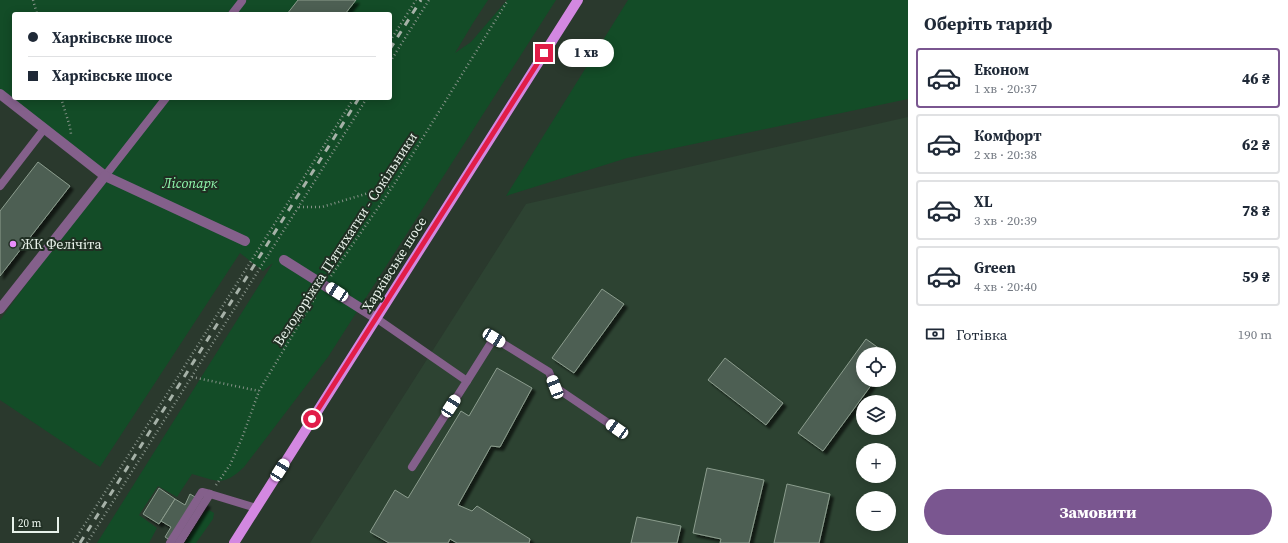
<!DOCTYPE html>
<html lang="uk">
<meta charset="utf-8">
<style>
body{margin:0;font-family:"Source Serif 4",serif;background:#f6f6f7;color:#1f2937;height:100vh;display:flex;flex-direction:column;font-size:15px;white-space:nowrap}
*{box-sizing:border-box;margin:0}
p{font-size:13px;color:#747a83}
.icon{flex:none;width:22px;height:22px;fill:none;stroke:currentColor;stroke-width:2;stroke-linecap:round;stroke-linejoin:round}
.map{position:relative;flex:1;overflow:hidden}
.details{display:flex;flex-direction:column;background:#fff;width:380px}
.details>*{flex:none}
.top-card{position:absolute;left:12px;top:12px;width:380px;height:88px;border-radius:4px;box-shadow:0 2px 10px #0003;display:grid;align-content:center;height:88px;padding:0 16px;background:#fff}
.controls{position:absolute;left:856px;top:347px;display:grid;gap:8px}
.controls a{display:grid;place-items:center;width:40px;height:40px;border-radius:50%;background:#fff;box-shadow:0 2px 10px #0003;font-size:20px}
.scale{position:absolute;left:12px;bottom:10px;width:47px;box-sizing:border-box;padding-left:4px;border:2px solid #e8f2ea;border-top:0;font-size:11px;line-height:14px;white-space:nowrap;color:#e8f2ea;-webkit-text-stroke:3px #202f23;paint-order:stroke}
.end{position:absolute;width:18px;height:18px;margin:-9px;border:5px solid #e11d48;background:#fff;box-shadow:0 0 0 2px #fff}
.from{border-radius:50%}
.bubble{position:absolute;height:28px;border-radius:14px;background:#fff;box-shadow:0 2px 10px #0003;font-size:13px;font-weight:800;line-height:28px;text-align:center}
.car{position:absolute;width:12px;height:24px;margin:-12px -6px;border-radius:5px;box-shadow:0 0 3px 1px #0007;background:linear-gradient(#fff 24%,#345 0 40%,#fff 0 76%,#345 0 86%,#fff 0)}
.top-card b{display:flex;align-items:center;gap:14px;height:38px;font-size:15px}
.top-card b+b{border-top:1px solid #e0e1e3}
.top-card i{width:10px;height:10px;background:#1f2937}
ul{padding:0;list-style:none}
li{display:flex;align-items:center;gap:12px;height:60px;margin:0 8px 6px;padding:0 8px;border:2px solid #e0e1e3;border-radius:4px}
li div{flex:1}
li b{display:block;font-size:15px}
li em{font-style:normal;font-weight:800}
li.selected{border-color:#7a5690}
li>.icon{width:36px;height:36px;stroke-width:1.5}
h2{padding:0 16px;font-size:18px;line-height:48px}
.pay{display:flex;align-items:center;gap:10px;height:44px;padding:0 16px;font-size:15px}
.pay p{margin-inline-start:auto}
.primary-button{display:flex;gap:8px;margin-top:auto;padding:8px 16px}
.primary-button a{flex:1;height:46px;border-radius:24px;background:#7a5690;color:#fff;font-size:16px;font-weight:800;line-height:46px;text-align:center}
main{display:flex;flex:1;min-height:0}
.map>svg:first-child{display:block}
</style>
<main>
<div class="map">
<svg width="908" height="543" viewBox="0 0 908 543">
<defs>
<filter id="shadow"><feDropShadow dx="3.5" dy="3.5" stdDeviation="1" flood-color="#0009"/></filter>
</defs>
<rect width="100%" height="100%" fill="#2a392d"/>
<path fill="#2d4332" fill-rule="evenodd" d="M908 117V543H310L526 204ZM863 354H889V380H863ZM863 402H889V428H863ZM863 450H889V476H863ZM863 498H889V524H863Z"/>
<g fill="#134c27" fill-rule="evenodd">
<path d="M0 0H488L473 23 455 53 471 42 507 0H556L328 357 244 467C223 487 217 481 192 474L177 497 158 486 139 515 157 528 149 543H97L273 263 263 271 240 253 100 467 0 400V320L105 176 0 92ZM14 14H390V98H14Z"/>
<polygon points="628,0 908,0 908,99 627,158 506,196"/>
<polygon points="209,510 214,513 213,519 196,543 185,543 205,512"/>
</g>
<g fill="#4e5f52" stroke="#8b9d8e" filter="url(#shadow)">
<polygon points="298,0 356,0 345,14 287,14"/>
<polygon points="38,162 70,186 0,276 0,211"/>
<polygon points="602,289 624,304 574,373 552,358"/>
<polygon points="866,339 887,354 863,354 863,380 875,380 823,451 798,433"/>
<polygon points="725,358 783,403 766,425 708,380"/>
<polygon points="497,368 532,388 500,447 491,446 458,505 472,511 477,506 530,539 529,543 457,543 450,539 448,543 389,543 370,532 395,490 408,498 461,411 469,416"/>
<polygon points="707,468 764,480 749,543 720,543 721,539 693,533"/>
<polygon points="787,484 830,494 819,543 774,543"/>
<polygon points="159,488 175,499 159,524 143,514"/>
<polygon points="190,494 207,504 183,543 174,543 165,537 171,527 161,521 175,499 185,505"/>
<polygon points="637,517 681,526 677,543 631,543"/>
</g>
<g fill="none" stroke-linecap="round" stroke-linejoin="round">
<g stroke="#869389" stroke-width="2.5" stroke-dasharray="1 3" stroke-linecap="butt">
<polyline points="33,0 37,14"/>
<polyline points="390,41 416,0"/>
<polyline points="390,62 429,0"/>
<polyline points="61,98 70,127 71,134"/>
<polyline points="299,207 322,207 392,186"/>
<polyline points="331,276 393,186 508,0"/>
<polyline points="192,377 259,391"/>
<polyline points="216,485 230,465 242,438 259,391 316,296"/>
<polyline points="73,543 354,98"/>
<polyline points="87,543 367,98"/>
</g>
<g stroke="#84608b" stroke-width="8">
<polyline points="232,14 242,1"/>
<polyline points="105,176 166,98"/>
<polyline points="0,186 44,129"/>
<polyline points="376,318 467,381 412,467"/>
<polyline points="467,381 494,338 549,372 555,387 617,429"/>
<polyline points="170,543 202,492 210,494 256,508"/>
<polyline points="179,543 210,494"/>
</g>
<g stroke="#84608b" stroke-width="10">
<polyline points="0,94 105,176 245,241"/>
<polyline points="284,260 376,318"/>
<polyline points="0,309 105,176"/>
</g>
<polyline stroke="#d388e1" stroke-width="10" points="234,543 578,0"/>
<g stroke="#a6b2a8" stroke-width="3" stroke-dasharray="7 7" stroke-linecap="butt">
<polyline points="390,49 421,0"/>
<polyline points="80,543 359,98"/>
</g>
</g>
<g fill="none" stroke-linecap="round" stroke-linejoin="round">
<polyline stroke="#e11d48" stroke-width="5" points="312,419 544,53"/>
</g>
<circle fill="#ea8dfc" stroke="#202f23" stroke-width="1.5" cx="13" cy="244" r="4"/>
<g text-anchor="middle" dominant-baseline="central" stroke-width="4" stroke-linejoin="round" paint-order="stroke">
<g font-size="14" font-style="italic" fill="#91faae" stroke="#202f23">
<text x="190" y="183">Лісопарк</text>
</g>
<g font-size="14" fill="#e8f2ea" stroke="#202f23">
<text transform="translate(345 239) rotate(-57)">Велодоріжка П'ятихатки - Сокільники</text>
<text transform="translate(394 264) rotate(-58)">Харківське шосе</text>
</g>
<g font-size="14" fill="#e8f2ea" stroke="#202f23" text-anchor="start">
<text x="21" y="244">ЖК Фелічіта</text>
</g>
</g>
</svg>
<div class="controls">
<a><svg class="icon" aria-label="locate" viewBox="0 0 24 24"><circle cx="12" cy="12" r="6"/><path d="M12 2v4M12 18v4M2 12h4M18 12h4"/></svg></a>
<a><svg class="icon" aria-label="layers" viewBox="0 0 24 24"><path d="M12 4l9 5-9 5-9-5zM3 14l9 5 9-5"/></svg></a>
<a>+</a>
<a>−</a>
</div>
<div class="scale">20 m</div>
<i class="end from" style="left:312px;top:419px"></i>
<i class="end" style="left:544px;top:53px"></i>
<div class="bubble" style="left:558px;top:39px;width:56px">1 хв</div>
<i class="car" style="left:337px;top:292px;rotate:303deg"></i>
<i class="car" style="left:494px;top:338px;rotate:122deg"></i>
<i class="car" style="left:555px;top:387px;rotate:339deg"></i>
<i class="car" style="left:451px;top:406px;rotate:33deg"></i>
<i class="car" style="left:617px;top:429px;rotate:304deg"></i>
<i class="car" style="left:280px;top:470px;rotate:32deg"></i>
<div class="top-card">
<b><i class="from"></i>Харківське шосе</b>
<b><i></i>Харківське шосе</b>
</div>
</div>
<section class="details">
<h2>Оберіть тариф</h2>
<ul>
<li class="selected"><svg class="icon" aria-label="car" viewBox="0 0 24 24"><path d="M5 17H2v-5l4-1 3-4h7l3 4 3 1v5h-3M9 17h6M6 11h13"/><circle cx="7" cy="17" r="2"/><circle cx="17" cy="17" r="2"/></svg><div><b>Економ</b><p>1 хв · 20:37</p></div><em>46 ₴</em></li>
<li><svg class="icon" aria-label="car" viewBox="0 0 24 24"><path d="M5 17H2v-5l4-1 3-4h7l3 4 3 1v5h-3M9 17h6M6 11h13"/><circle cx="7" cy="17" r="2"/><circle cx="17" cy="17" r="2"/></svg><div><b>Комфорт</b><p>2 хв · 20:38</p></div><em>62 ₴</em></li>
<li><svg class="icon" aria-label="car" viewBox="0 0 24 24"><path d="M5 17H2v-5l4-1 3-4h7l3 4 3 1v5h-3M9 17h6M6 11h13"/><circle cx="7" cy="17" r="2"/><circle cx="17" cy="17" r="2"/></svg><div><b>XL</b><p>3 хв · 20:39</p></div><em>78 ₴</em></li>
<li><svg class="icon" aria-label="car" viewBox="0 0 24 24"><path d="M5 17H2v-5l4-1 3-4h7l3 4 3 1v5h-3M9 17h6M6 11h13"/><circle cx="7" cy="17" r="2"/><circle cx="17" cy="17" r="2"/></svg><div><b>Green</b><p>4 хв · 20:40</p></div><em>59 ₴</em></li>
</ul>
<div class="pay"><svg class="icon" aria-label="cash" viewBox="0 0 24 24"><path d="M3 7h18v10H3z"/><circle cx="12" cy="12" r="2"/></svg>Готівка<p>190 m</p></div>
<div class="primary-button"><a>Замовити</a></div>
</section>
</main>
